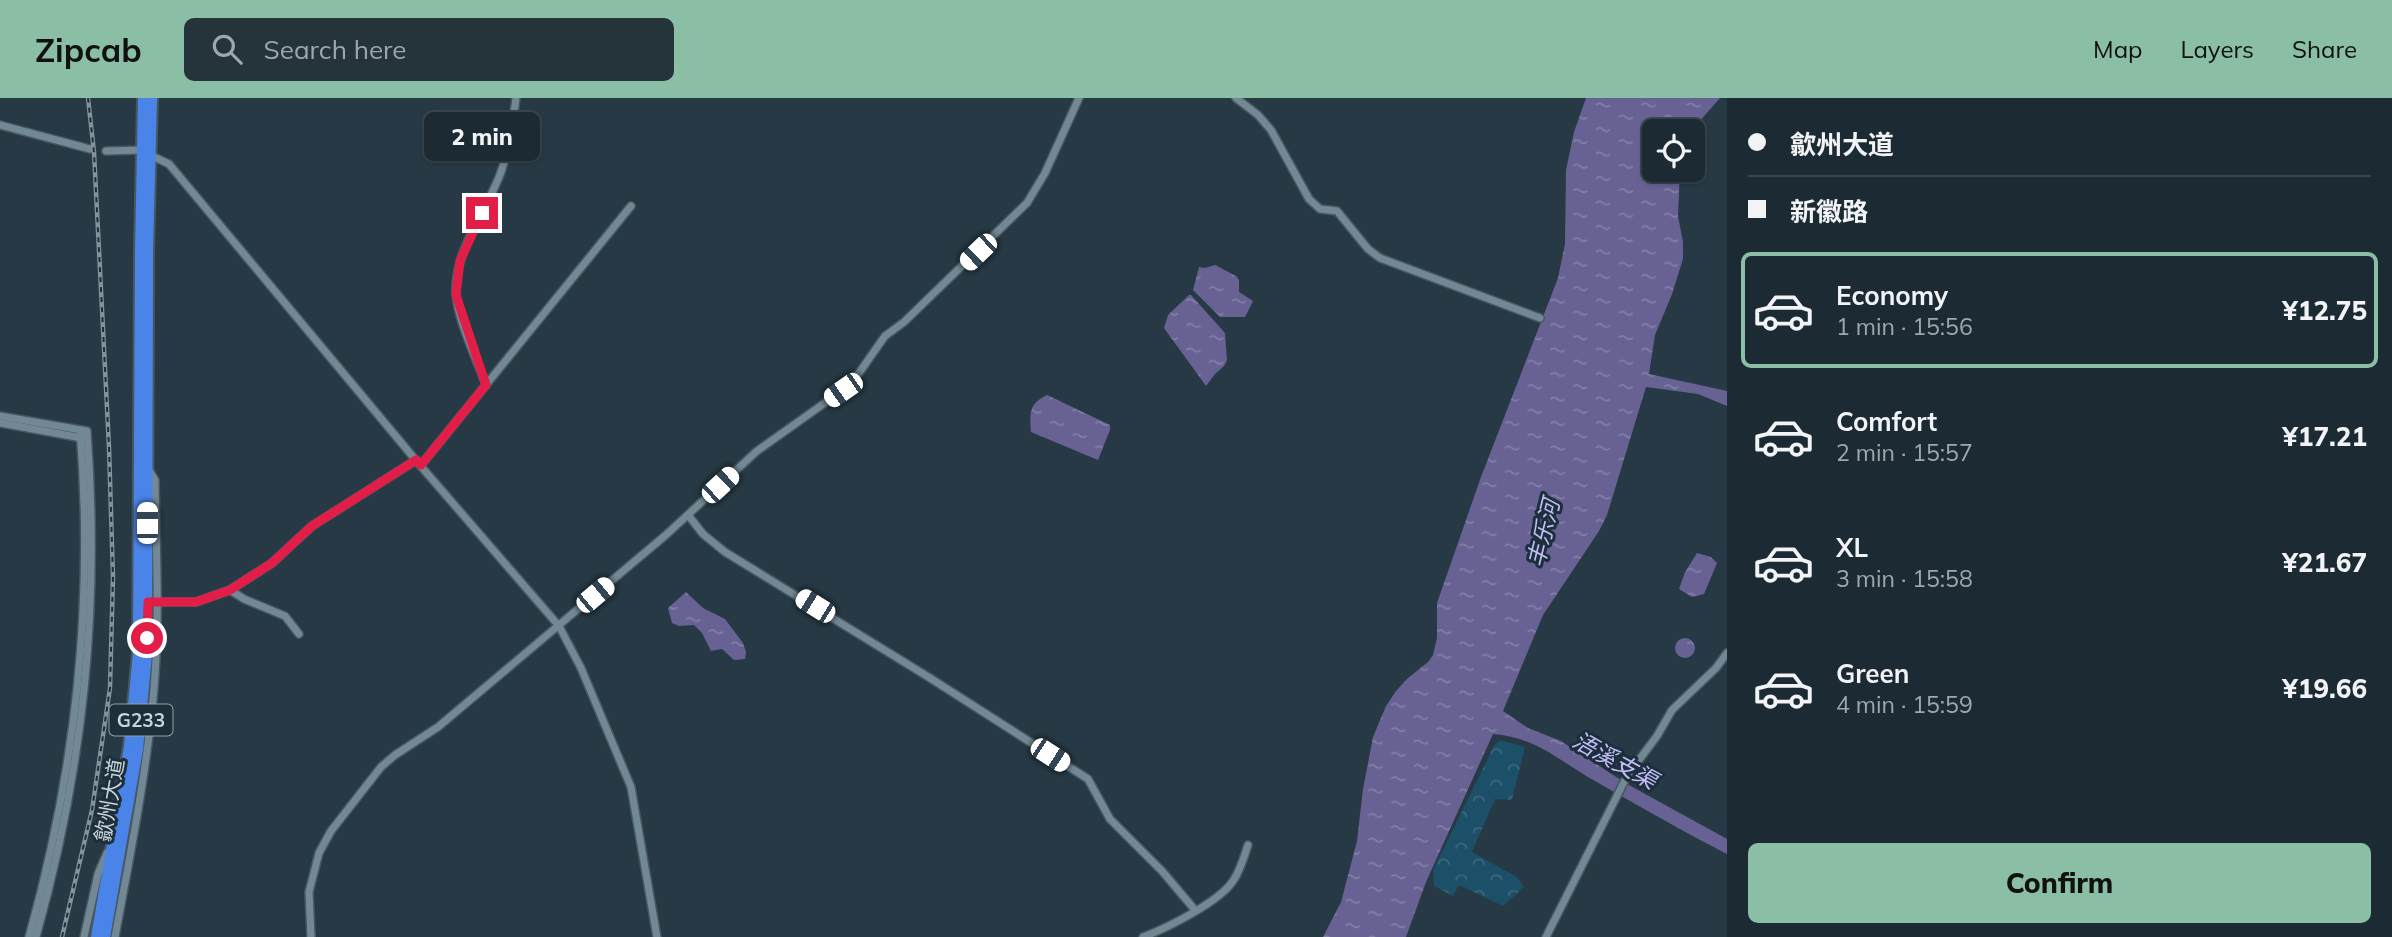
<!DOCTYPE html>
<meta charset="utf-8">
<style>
body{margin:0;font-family:Mulish,"Noto Sans SC",sans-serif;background:#25333b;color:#f1f3f6;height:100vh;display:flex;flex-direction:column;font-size:26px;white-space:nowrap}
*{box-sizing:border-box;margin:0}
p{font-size:23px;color:#a0a7ac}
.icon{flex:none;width:38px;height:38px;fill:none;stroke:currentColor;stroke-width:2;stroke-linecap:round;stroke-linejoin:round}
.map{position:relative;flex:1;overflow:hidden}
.drawer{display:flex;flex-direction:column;background:#1c2b33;width:665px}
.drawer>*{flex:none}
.banner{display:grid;align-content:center;height:154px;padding:0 21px;background:#1c2b33}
.controls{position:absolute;left:1642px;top:21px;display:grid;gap:14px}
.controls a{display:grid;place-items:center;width:63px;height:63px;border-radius:10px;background:#1c2b33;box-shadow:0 2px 5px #0004,0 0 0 2px #3a474e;font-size:35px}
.end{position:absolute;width:32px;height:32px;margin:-16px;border:9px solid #e11d48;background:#fff;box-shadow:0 0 0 4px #fff}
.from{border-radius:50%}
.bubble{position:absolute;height:49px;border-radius:10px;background:#1c2b33;box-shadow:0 2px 5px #0004,0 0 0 2px #3a474e;font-size:23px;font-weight:800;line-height:49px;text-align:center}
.car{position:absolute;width:21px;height:42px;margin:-21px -10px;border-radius:9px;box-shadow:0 0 5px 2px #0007;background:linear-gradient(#fff 24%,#345 0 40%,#fff 0 76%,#345 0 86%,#fff 0)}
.banner b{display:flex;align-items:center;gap:24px;height:66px;font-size:26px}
.banner b+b{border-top:2px solid #3a474e}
.banner i{width:18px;height:18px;background:#f1f3f6}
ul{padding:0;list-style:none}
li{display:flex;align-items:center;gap:21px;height:116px;margin:0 14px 10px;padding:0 7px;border:4px solid transparent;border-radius:10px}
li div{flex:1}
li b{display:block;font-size:26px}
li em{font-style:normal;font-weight:800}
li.active{border-color:#8abfa5}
li>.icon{width:63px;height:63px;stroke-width:1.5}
.action{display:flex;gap:14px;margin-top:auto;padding:14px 21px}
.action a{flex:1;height:80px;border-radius:10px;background:#8abfa5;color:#111;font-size:28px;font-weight:800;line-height:80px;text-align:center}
header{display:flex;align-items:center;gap:42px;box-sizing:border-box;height:98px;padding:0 35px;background:#8abfa5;color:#111}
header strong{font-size:33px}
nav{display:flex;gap:38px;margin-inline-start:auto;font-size:24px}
.search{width:490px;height:63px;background:#25333b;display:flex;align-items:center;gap:18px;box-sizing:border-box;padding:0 24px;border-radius:10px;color:#a0a7ac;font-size:26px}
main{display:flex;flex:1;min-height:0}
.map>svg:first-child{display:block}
</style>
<header>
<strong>Zipcab</strong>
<div class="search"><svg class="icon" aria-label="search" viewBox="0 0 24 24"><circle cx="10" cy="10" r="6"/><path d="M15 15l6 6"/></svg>Search here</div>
<nav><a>Map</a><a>Layers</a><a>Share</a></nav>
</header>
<main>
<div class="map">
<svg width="1727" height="839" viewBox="0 0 1727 839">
<defs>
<pattern id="forest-crowns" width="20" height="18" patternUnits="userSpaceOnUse" patternTransform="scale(1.75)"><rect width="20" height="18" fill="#1c4f68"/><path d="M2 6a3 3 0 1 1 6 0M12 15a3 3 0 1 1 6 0" fill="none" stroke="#3c677d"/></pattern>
<pattern id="water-ripples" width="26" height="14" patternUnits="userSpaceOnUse" patternTransform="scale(1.75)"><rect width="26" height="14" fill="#676293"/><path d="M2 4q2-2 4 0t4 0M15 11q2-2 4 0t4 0" fill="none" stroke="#827fa6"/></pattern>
</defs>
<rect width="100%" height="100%" fill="#263944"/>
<polygon fill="url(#forest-crowns)" points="1500,642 1525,649 1512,702 1495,701 1472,754 1517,779 1524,789 1503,808 1459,787 1453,798 1434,788 1433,772 1495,646"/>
<g fill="url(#water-ripples)">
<path d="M1586 0H1720L1691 33H1654V72H1680L1678 118 1683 144V161L1672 196 1655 237 1649 276 1727 293V308L1698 296 1646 289 1607 417 1599 433 1543 517 1503 613 1528 630 1561 643 1627 686 1727 741V756C1682 733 1639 708 1595 683 1557 662 1539 640 1493 636L1426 784 1406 839H1323L1341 804 1357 743 1363 691 1373 639 1386 608 1396 593 1408 580 1428 564 1433 557 1437 540V505L1481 379 1558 180 1565 146 1566 72 1574 34Z"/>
<polygon points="1215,167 1236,178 1239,182 1239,194 1253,203 1245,219 1220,219 1193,192 1199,169 1205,170"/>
<polygon points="1189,197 1191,197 1225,235 1227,262 1224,268 1215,276 1206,288 1164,230 1168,217"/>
<path d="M1047 297 1110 327V332L1098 362 1031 334C1030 316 1028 306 1047 297Z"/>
<polygon points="1697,455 1711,459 1717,465 1704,496 1692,499 1679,491 1685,474"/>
<polygon points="686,494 703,510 725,521 743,545 746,554 745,561 734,562 722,551 711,553 702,535 694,527 679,528 672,525 668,510"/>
<circle cx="1685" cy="550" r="10"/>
</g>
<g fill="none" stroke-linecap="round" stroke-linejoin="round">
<defs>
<g id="minor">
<polyline points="1236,0 1258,17 1271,32 1309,101 1320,111 1337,113 1368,151 1380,160 1540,220"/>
<polyline points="0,27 90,51"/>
<polyline points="106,53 142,52"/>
<polyline points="150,57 169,66 419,366 559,528 581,570 631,689 657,839"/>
<path d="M486 287C477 262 457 221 456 195 454 152 487 113 501 74 509 51 513 25 516 0"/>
<path d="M0 318 87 333C100 510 84 668 36 839"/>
<polyline points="0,325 82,340"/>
<polyline points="421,367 631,108"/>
<polyline points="688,417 703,436 725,454 930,580 1088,681 1110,721 1162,773 1195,812"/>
<polyline points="230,492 244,501 285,518 299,536"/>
<polyline points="153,504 196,504 230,492 272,465 312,428 416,362"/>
<path d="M29 839C76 670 94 506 80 332"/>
<polyline points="84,839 98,776 107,755"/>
<path d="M115 839C130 757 147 674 154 590 160 521 156 451 155 382L149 372"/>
<polyline points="311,839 309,794 319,755 331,733 381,669 395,657 438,629 667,436 757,353 843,292 859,275 885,238 904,224 1027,105 1045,75 1079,0"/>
<path d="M1143 839C1167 830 1219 804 1233 783 1240 773 1244 759 1248 747"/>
<polyline points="1546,839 1627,678 1657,638 1672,612 1716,570 1727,555"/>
</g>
<g id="highway">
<polyline points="96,839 129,649 138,555 140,153 143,0"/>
<polyline points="105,839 138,651 147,556 148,153 152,0"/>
</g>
</defs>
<use href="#minor" stroke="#46575f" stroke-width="10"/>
<use href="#highway" stroke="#46575f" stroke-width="14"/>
<use href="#minor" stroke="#728894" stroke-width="7"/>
<use href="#highway" stroke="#4b84e9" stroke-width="10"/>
<defs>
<polyline id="rail" points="62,839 92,712 110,590 113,479 109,349 94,54 88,0"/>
</defs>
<use href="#rail" stroke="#84929b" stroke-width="4.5"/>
<use href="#rail" stroke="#1c2f3a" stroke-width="2" stroke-dasharray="5" stroke-linecap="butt"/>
</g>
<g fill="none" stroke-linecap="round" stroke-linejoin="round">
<polyline stroke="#e11d48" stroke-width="9" points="147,540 148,504 196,504 230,492 272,465 312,428 416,362 421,367 486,287 456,197 460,163 482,115"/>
</g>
<g text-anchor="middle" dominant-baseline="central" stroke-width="6" stroke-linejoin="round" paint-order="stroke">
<rect fill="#1c2f3a" stroke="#95a2ab" stroke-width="2" x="109.5" y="606.5" width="63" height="31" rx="5"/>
<g font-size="19" font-weight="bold" fill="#c9d4db">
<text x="141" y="622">G233</text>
</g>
<g font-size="21" fill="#c9d4db" stroke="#1c2f3a">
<text transform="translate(109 702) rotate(-80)">歙州大道</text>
</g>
<g font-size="23" font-style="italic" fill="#c1bcf8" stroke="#1c2f3a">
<text transform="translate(1543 435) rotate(-76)">丰乐河</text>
<text transform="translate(1615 662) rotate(29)">浯溪支渠</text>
</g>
</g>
</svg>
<div class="controls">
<a><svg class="icon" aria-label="locate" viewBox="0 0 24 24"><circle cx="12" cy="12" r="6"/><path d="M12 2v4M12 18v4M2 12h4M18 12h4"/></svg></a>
</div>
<i class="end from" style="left:147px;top:540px"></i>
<i class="end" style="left:482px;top:115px"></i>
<div class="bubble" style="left:424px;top:14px;width:116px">2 min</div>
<i class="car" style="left:978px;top:154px;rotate:226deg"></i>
<i class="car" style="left:843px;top:292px;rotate:235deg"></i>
<i class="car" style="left:720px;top:387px;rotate:47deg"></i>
<i class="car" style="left:147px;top:425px;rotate:0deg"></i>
<i class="car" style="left:595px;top:497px;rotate:50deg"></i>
<i class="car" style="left:815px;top:508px;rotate:302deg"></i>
<i class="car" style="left:1050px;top:657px;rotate:123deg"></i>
</div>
<section class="drawer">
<div class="banner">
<b><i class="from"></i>歙州大道</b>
<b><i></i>新徽路</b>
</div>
<ul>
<li class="active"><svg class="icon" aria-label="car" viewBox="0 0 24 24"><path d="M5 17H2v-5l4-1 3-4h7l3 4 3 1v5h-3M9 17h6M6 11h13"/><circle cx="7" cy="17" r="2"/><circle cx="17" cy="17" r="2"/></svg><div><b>Economy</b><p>1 min · 15:56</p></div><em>¥12.75</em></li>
<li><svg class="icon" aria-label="car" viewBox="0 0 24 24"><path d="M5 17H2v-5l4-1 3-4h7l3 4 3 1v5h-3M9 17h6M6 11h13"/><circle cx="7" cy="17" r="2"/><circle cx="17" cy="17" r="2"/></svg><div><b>Comfort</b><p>2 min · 15:57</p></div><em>¥17.21</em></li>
<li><svg class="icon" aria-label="car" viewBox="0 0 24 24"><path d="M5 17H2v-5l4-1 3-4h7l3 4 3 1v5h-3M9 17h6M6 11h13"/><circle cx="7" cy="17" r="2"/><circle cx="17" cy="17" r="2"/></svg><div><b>XL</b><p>3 min · 15:58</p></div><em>¥21.67</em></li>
<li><svg class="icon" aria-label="car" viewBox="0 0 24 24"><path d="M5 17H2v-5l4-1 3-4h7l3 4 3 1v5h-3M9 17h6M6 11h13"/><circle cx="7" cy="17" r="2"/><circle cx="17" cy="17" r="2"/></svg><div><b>Green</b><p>4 min · 15:59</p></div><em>¥19.66</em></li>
</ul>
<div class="action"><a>Confirm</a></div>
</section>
</main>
